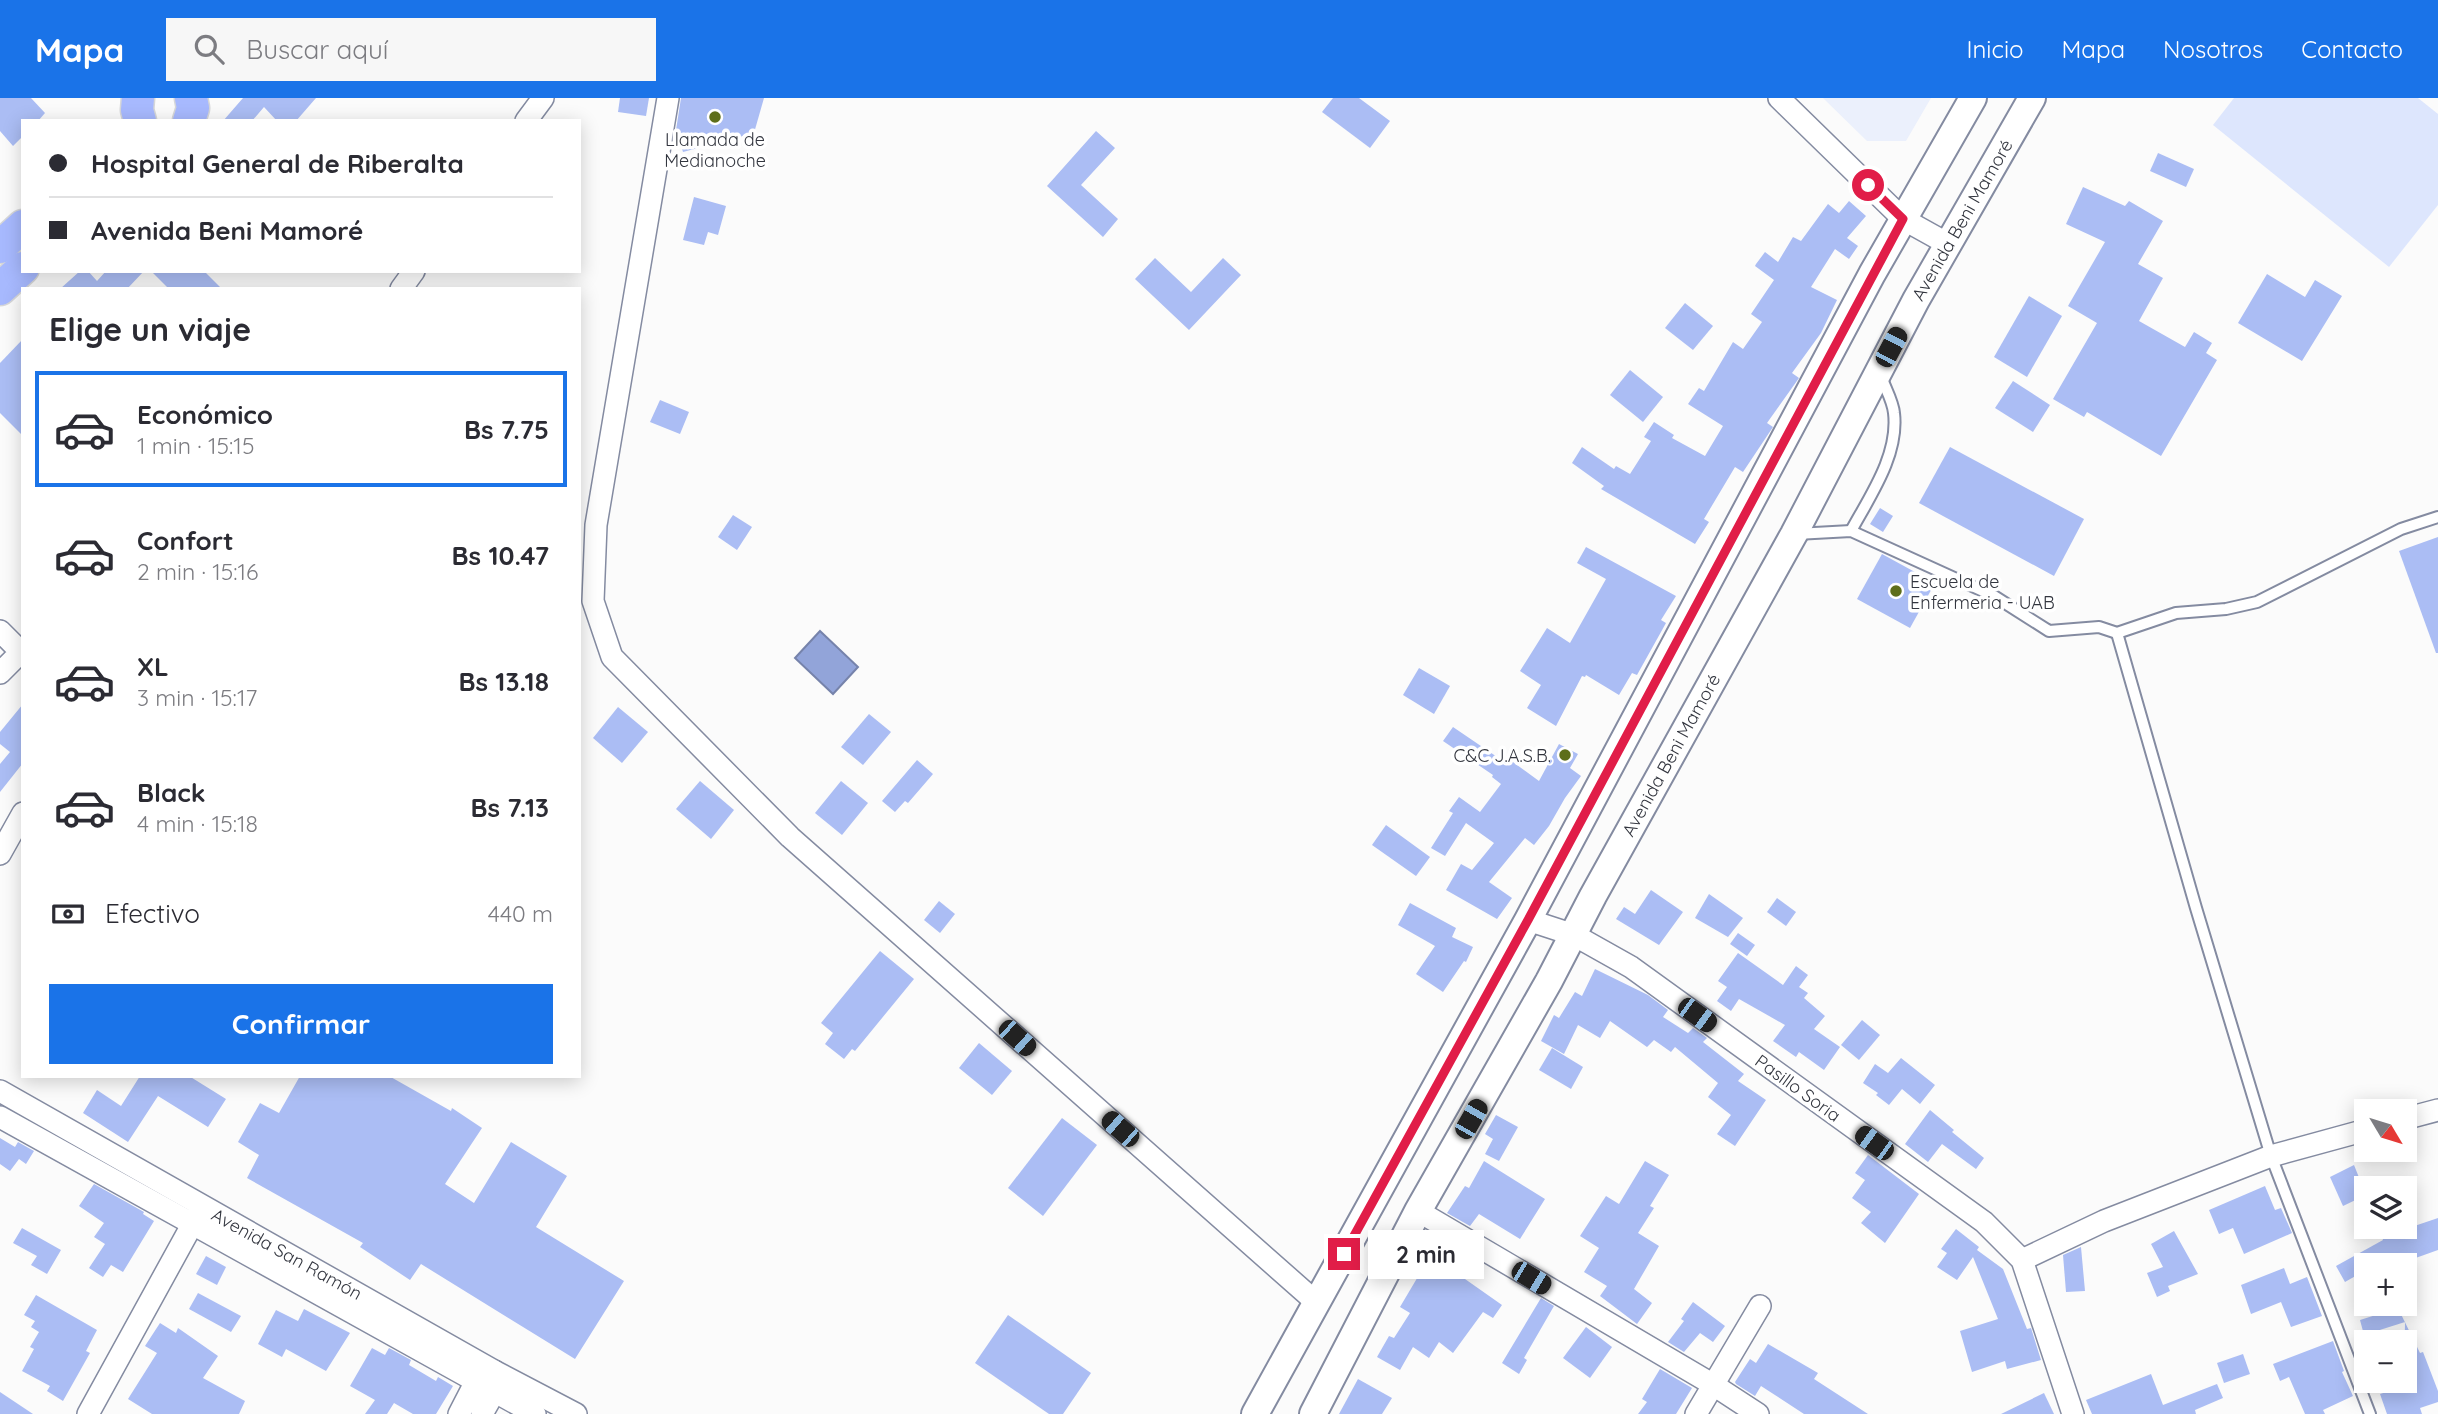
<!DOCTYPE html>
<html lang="es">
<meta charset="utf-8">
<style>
body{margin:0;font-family:Quicksand,sans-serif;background:#f7f7f7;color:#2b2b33;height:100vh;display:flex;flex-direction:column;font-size:26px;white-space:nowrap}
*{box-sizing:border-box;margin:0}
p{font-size:23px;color:#7c7c81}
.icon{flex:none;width:38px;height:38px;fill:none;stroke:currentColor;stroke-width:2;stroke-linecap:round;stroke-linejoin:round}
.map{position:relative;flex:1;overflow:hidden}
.side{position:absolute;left:21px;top:189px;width:560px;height:791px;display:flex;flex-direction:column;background:#fff;border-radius:0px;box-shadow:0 4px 18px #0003}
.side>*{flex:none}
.hud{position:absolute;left:21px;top:21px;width:560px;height:154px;border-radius:0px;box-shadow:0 4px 18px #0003;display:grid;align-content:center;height:154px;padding:0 28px;background:#fff}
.needle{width:46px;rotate:128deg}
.controls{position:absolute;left:2354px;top:1001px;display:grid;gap:14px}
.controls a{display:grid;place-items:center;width:63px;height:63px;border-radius:0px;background:#fff;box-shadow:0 4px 18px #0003;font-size:35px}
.end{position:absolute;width:32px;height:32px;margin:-16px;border:9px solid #e11d48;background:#fff;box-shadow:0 0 0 4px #fff}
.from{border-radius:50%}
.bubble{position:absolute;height:49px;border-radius:0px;background:#fff;box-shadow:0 4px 18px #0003;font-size:23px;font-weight:700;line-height:49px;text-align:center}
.car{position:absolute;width:21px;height:42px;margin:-21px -10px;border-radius:9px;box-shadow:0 0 5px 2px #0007;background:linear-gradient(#222 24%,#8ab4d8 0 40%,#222 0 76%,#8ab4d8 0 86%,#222 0)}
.hud b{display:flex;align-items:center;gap:24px;height:66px;font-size:26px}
.hud b+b{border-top:2px solid #e1e1e2}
.hud i{width:18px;height:18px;background:#2b2b33}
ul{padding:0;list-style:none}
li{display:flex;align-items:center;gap:21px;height:116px;margin:0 14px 10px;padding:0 14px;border:4px solid transparent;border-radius:0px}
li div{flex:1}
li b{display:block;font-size:26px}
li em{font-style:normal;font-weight:700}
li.current{border-color:#1a73e8}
li>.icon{width:63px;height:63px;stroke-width:1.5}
h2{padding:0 28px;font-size:32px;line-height:84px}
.pay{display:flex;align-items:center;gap:18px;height:77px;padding:0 28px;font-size:26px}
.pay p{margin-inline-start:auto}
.primary-button{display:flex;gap:14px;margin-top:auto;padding:14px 28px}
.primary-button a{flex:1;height:80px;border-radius:0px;background:#1a73e8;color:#fff;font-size:28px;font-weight:700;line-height:80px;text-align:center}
header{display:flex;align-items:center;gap:42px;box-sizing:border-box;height:98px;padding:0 35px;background:#1a73e8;color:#fff}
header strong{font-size:33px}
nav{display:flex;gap:38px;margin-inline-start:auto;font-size:24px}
.search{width:490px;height:63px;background:#f7f7f7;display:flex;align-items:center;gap:18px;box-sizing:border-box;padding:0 24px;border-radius:0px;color:#7c7c81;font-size:26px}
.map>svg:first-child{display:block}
</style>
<header>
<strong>Mapa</strong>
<div class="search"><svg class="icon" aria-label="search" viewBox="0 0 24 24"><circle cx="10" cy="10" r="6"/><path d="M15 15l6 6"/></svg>Buscar aquí</div>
<nav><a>Inicio</a><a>Mapa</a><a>Nosotros</a><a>Contacto</a></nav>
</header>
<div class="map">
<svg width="2438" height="1316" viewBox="0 0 2438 1316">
<rect width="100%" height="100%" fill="#fbfbfb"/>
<polygon fill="#ebf0fc" points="1823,0 1931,0 1906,43 1867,43"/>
<polygon fill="#dde6fd" points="2234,0 2418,0 2438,16 2438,107 2389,169 2213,27"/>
<polygon fill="#92a4d9" stroke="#7683ab" stroke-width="2" points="820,533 858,569 833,596 795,560"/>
<g fill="#abbdf4">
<polygon points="0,0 31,0 45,15 38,23 23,23 23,38 13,48 0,33"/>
<polygon points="243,0 316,0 296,23 277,23 264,9 252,23 223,23"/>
<polygon points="620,0 649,0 646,18 618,14"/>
<polygon points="681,0 764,0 754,35 683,54 676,32"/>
<polygon points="1333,0 1359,0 1390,23 1370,50 1322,14"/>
<polygon points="1096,33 1115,50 1081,87 1118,121 1103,139 1047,88"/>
<polygon points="2158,55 2194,71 2186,89 2150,73"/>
<polygon points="2083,89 2125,108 2129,103 2163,123 2138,166 2163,180 2139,223 2185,249 2194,234 2212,245 2206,255 2217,262 2161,358 2087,314 2084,319 2053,301 2097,225 2068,208 2105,144 2066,126"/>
<polygon points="694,99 726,108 718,137 708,134 704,147 683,142"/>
<polygon points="1849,103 1866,118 1847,140 1858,148 1849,161 1835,151 1811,189 1837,202 1821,235 1792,275 1799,280 1767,325 1773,329 1743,374 1735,369 1704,421 1709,424 1695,446 1601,391 1604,388 1572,365 1582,349 1614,371 1616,368 1630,376 1651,343 1644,339 1654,324 1674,337 1672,340 1705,358 1723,328 1688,306 1699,290 1704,293 1733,244 1743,251 1762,224 1751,216 1774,182 1755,168 1756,166 1765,154 1778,164 1793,139 1801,143 1828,106 1839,115"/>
<polygon points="1155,160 1191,194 1223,160 1241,177 1189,232 1135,181"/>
<polygon points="80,173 88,173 97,183 106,173 144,173 127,191 60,191"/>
<polygon points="151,173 204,173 222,191 169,191"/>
<polygon points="2267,176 2305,199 2315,182 2342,198 2302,263 2238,225"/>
<polygon points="2029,198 2062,218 2027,279 1994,259"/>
<polygon points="1685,205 1713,228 1693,252 1665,230"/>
<polygon points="23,241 23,338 0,315 0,265"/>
<polygon points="1630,272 1663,299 1643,324 1610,297"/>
<polygon points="2013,283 2050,307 2033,334 1995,310"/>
<polygon points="660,302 689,314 680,336 650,324"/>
<polygon points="1950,349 2084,421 2054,478 1919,405"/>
<polygon points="1880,410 1893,418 1883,434 1870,426"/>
<polygon points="733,417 752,429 737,452 718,439"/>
<polygon points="2438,439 2438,555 2436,555 2399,453"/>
<polygon points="1586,449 1676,498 1661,522 1666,525 1637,577 1632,575 1619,597 1586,577 1585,579 1582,578 1556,628 1527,610 1541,587 1520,573 1547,530 1570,545 1606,481 1577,465"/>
<polygon points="1882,456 1935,485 1910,530 1857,501"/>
<polygon points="1419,570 1450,588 1434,616 1403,597"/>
<polygon points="23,606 23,665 0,694 0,666 10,654 0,646 0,634"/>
<polygon points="618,609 648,634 622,665 593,640"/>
<polygon points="869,616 891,634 863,667 841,649"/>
<polygon points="1453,629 1503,663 1506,659 1539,683 1559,646 1578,656 1570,670 1581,678 1565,700 1549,728 1534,747 1525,740 1489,784 1512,800 1497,821 1446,792 1461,766 1472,772 1494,745 1466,725 1445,758 1431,750 1453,715 1449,713 1459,699 1480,714 1501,686 1492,679 1493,677 1443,643"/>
<polygon points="917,662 933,676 908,705 905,703 895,714 882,703"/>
<polygon points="700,683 734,712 711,741 676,711"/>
<polygon points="841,683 868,705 842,737 815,715"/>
<polygon points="1386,727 1430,759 1416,778 1372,747"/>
<polygon points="1651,792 1683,814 1659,847 1616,821 1624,809 1635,816"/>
<polygon points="1709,796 1743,820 1728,839 1695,820"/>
<polygon points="1777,800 1796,814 1786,828 1767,814"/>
<polygon points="939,803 955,816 940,835 924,822"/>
<polygon points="1410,805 1456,830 1452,839 1473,849 1466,864 1464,863 1443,894 1416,876 1435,848 1398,827"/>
<polygon points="1738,835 1755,847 1747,858 1730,846"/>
<polygon points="880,853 914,881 855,953 852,951 844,961 825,946 833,935 821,925"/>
<polygon points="1738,855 1783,887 1796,868 1808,877 1799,889 1808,895 1804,900 1825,918 1814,931 1840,949 1824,972 1799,954 1796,959 1773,943 1785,927 1739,901 1731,913 1717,903 1727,889 1718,883"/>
<polygon points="1595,871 1648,897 1668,912 1663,919 1688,935 1693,930 1707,940 1703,944 1744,976 1738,983 1766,1002 1735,1048 1717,1036 1731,1017 1708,999 1718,985 1675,949 1671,954 1654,942 1647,949 1610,923 1600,940 1578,927 1564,956 1541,943 1554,917 1559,920 1575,894 1582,898"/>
<polygon points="1862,922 1880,937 1859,962 1841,947"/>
<polygon points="979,945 1012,973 992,997 959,970"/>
<polygon points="1552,950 1583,969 1571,991 1539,972"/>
<polygon points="1901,960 1935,987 1920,1006 1902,991 1889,1007 1876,997 1878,995 1863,985 1875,966 1888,975"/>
<polygon points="140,978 189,978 226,1001 208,1029 158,998 128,1044 83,1015 97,992 121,1008"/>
<polygon points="300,978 389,978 451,1013 452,1010 482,1030 445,1086 474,1105 511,1044 567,1078 536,1129 624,1183 575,1261 421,1166 410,1182 360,1149 363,1145 247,1080 259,1057 238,1044 260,1005 279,1015"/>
<polygon points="1930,1012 1954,1032 1952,1034 1984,1060 1976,1071 1942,1046 1928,1064 1905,1046"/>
<polygon points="1496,1017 1518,1029 1499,1063 1485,1056 1493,1041 1485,1036"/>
<polygon points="1062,1020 1097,1047 1043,1118 1008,1090"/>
<polygon points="0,1040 15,1049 18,1044 34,1053 26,1066 19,1061 10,1073 0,1066"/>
<polygon points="1868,1057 1919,1096 1885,1145 1861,1125 1871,1114 1852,1100 1865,1082 1855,1075"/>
<polygon points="1484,1063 1545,1101 1520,1141 1479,1116 1470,1128 1447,1115 1465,1088 1469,1090"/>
<polygon points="1645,1063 1669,1077 1650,1108 1654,1110 1638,1135 1659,1148 1634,1191 1652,1205 1637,1226 1600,1198 1607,1188 1584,1174 1599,1150 1580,1138 1606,1098 1619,1106"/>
<polygon points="2354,1067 2366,1097 2343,1108 2330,1079"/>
<polygon points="94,1086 144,1114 143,1116 154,1123 123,1174 111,1167 103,1179 89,1170 105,1146 94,1139 104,1125 79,1108"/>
<polygon points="2265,1088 2275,1112 2281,1110 2292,1135 2244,1156 2233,1130 2219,1136 2209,1112"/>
<polygon points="2438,1120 2438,1152 2396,1167 2366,1167 2366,1172 2345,1184 2336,1168 2383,1142 2382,1139"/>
<polygon points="22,1130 61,1152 47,1176 31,1167 37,1158 13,1145"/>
<polygon points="1956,1131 1979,1149 1977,1152 2003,1171 2027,1231 2031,1230 2041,1262 2007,1271 2005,1263 1972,1274 1960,1233 1998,1221 1973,1159 1957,1182 1937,1169 1947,1155 1941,1151"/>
<polygon points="2174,1133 2198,1176 2168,1188 2170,1193 2157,1199 2147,1175 2163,1169 2151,1146"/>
<polygon points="1432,1137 1477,1163 1465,1181 1502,1207 1493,1220 1483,1214 1453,1255 1439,1244 1429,1260 1413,1249 1400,1272 1377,1259 1389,1238 1394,1240 1410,1215 1400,1209 1429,1160 1421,1155"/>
<polygon points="2081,1149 2085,1193 2066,1194 2063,1157"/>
<polygon points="206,1158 226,1169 217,1187 196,1176"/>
<polygon points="2284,1170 2290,1186 2307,1179 2322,1218 2291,1229 2281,1204 2251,1216 2241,1187"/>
<polygon points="198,1195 241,1218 231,1234 189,1211"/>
<polygon points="36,1197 97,1232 86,1253 90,1255 63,1303 47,1293 50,1288 22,1273 34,1251 30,1249 39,1234 31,1229 35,1223 24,1217"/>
<polygon points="1541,1200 1554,1208 1524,1260 1527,1262 1519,1276 1502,1265"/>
<polygon points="1693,1204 1725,1228 1713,1244 1700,1235 1684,1254 1668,1244 1684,1223 1681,1221"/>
<polygon points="2398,1210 2420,1255 2423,1254 2438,1293 2438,1304 2420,1310 2422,1316 2387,1316 2380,1296 2393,1292 2390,1283 2404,1283 2405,1224 2364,1237 2360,1222"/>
<polygon points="304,1211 350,1235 326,1273 286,1251 282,1259 258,1246 276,1212 298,1223"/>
<polygon points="1008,1217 1091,1275 1063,1316 1049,1316 975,1265"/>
<polygon points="160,1225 176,1235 178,1230 218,1258 203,1280 245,1303 239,1316 152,1316 128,1301 157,1255 145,1248"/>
<polygon points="1586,1229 1612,1249 1590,1280 1563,1260"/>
<polygon points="2333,1243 2344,1273 2342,1274 2353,1298 2323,1312 2325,1316 2305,1316 2289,1279 2280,1283 2273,1266"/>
<polygon points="1768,1246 1818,1275 1814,1281 1868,1316 1804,1316 1761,1288 1755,1298 1736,1286 1735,1284 1750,1261 1756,1265"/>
<polygon points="372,1250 385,1257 389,1250 411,1262 409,1267 436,1283 438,1279 453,1288 436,1316 413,1316 394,1305 387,1316 365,1316 375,1302 350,1288"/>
<polygon points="2243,1256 2250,1276 2224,1285 2217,1265"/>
<polygon points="1660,1271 1692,1290 1676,1316 1638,1316 1647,1304 1642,1301"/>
<polygon points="2151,1276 2163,1307 2217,1286 2223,1300 2195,1312 2196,1316 2092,1316 2086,1302"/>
<polygon points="1358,1281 1392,1300 1382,1316 1339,1316"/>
<polygon points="0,1294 33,1316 0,1316"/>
<polygon points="2044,1295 2054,1316 2001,1316"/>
</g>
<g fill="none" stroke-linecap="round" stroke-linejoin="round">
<defs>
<g id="service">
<path d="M1851 433C1870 398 1899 357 1894 315 1893 303 1885 290 1881 278"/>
<polyline points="1796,436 1851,433 1994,498 2049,533 2099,529 2117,535 2176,515 2226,511 2257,504 2401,431 2438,419"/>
<polyline points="2117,535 2196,810 2271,1058 2370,1316"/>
</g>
<g id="minor">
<polyline points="668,0 596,427 593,503 612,559 790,739 1317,1205"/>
<polyline points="1779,0 1903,121 1948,146"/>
<polyline points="526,23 543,0"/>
<polyline points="401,191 414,173"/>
<polyline points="0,533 21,554 0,575"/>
<polyline points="0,756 23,715"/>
<polyline points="1528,822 1574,837 1631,869 1984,1124 2022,1162 2073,1316"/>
<polyline points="0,993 494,1273 576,1316"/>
<polyline points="0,1019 535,1316"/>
<polyline points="2404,1021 2438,1012"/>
<polyline points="1418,1113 1712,1286 1758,1316"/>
<polyline points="2022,1162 2104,1123 2271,1058 2366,1032"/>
<polyline points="88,1316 198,1116"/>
<polyline points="459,1316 476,1283 494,1273 495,1293 482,1316"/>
<polyline points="1696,1316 1760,1208"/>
</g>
<g id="tertiary">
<polyline points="1255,1316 1528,822 1872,176 1973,0"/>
<polyline points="1313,1316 1418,1113 1549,883 1593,798 1794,436 1916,202 2032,0"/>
</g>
<g id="primary">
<polyline points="138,0 137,12 140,23"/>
<polyline points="189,23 193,10 191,0"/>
<polyline points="0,149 23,128"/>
<polyline points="0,191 23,170"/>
</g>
</defs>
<use href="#service" stroke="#848ba1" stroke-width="14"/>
<use href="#minor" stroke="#848ba1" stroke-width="24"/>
<use href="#tertiary" stroke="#848ba1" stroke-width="30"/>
<use href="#primary" stroke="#d6d7d9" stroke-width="35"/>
<use href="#service" stroke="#fff" stroke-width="10"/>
<use href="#minor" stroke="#fff" stroke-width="21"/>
<use href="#tertiary" stroke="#fff" stroke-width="26"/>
<use href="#primary" stroke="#a7b9fe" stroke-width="32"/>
</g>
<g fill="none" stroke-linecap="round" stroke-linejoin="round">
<polyline stroke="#e11d48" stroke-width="9" points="1344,1156 1528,822 1903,121 1868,87"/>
</g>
<g fill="#5e6e1a" stroke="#fff" stroke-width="2.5">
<circle cx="715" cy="19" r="7"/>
<circle cx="1896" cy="493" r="7"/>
<circle cx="1565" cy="657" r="7"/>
</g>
<g text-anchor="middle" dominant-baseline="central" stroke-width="7" stroke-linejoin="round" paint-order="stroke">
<g font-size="18" fill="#33363f" stroke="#fff">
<text x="715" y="41">Llamada de<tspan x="715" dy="21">Medianoche</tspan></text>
<text x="1910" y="483" text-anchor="start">Escuela de<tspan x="1910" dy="21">Enfermeria - UAB</tspan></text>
<text x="1551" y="657" text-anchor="end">C&amp;C J.A.S.B.</text>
</g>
<g font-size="18" fill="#33363f" stroke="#fff">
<text transform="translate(1962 122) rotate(-60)">Avenida Beni Mamoré</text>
<text transform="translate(1671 657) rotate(-61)">Avenida Beni Mamoré</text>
<text transform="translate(1798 990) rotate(36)">Pasillo Soria</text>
<text transform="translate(287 1156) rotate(29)">Avenida San Ramón</text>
</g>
</g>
</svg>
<div class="controls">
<a><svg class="needle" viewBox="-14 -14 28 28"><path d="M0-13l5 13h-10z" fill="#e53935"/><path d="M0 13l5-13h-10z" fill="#7c7c81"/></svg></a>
<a><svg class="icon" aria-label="layers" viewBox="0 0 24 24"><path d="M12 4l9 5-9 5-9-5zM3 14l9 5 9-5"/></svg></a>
<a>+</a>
<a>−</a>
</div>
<i class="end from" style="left:1868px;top:87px"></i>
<i class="end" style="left:1344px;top:1156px"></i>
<div class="bubble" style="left:1368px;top:1132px;width:116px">2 min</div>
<i class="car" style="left:1891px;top:249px;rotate:28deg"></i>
<i class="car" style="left:1697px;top:917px;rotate:126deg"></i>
<i class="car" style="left:1017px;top:940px;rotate:132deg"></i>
<i class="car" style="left:1471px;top:1021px;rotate:30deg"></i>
<i class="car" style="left:1120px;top:1031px;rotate:311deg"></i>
<i class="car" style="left:1874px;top:1045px;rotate:306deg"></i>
<i class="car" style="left:1531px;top:1180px;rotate:121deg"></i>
<div class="hud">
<b><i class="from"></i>Hospital General de Riberalta</b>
<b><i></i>Avenida Beni Mamoré</b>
</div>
<section class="side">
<h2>Elige un viaje</h2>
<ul>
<li class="current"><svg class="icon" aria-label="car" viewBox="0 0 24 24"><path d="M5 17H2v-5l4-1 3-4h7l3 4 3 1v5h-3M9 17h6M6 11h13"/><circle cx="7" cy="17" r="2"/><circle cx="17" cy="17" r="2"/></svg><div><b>Económico</b><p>1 min · 15:15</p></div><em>Bs 7.75</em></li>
<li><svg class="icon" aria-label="car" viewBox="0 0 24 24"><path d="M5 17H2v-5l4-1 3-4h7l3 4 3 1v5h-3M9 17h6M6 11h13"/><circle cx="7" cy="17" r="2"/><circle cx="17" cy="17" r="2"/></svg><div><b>Confort</b><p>2 min · 15:16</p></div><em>Bs 10.47</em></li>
<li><svg class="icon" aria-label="car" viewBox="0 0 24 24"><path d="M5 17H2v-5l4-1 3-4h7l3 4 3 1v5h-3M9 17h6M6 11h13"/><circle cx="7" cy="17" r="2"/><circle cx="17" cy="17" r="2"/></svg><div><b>XL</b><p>3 min · 15:17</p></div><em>Bs 13.18</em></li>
<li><svg class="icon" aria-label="car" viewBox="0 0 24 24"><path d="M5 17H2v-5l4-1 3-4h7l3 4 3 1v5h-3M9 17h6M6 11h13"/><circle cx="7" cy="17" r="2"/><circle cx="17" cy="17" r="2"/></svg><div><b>Black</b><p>4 min · 15:18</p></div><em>Bs 7.13</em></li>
</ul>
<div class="pay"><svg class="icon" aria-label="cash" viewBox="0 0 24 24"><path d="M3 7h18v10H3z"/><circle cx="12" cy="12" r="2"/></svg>Efectivo<p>440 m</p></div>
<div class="primary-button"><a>Confirmar</a></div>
</section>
</div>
